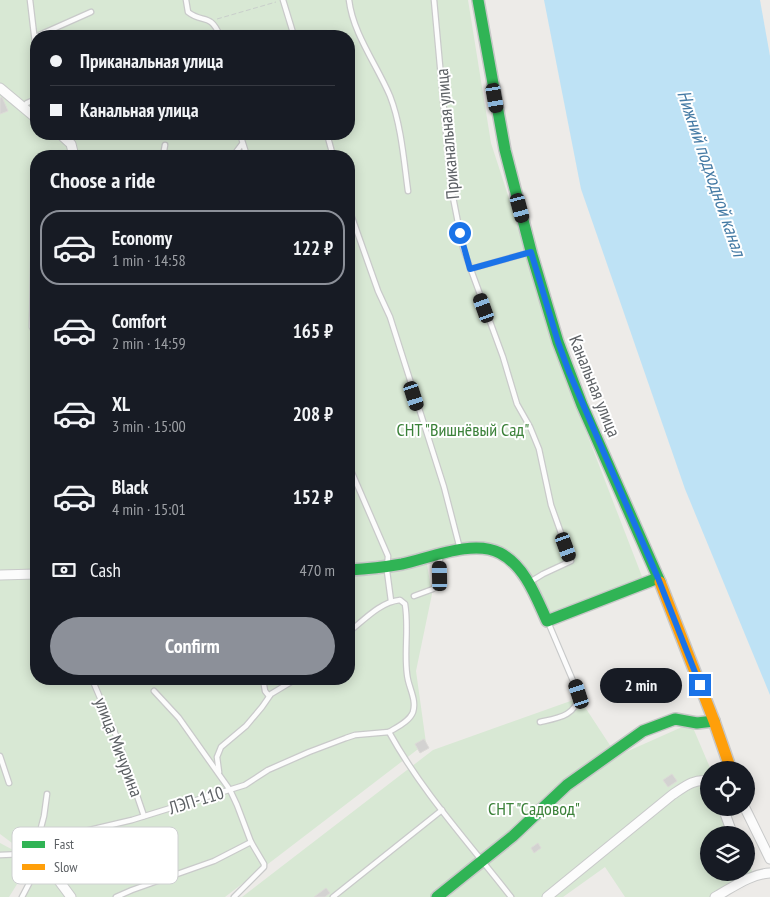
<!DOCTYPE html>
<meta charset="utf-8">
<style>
body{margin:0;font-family:"PT Sans Narrow",sans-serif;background:#242831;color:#f1f3f6;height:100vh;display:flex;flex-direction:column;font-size:19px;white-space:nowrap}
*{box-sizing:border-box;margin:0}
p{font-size:16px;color:#9ea1a6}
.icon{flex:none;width:28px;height:28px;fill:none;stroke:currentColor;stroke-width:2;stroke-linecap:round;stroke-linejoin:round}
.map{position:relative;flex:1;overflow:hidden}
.side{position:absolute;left:30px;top:150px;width:325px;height:535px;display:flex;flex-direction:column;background:#171b24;border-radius:20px;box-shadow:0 2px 12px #0003}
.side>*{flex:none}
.hud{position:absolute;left:30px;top:30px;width:325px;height:110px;border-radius:20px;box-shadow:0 2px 12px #0003;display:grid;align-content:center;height:110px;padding:0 20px;background:#171b24}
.tools{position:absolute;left:700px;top:761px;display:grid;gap:10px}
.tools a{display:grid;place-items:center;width:55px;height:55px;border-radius:50%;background:#171b24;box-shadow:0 2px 12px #0003;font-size:25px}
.end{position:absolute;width:22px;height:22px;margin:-11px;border:6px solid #1a73e8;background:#fff;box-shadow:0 0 0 2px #fff}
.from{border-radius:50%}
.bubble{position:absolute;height:35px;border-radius:18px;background:#171b24;box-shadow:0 2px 12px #0003;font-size:16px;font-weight:700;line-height:35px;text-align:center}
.car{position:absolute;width:15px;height:30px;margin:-15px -8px;border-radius:6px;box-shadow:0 0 4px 1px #0007;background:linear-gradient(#222 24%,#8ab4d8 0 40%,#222 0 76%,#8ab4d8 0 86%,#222 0)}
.hud b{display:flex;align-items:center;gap:18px;height:48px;font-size:19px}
.hud b+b{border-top:1px solid #363941}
.hud i{width:12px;height:12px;background:#f1f3f6}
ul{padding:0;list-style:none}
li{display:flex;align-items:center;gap:15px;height:75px;margin:0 10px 8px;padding:0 10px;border:2px solid transparent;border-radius:20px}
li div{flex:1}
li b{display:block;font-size:19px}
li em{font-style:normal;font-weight:700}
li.active{border-color:#8c9099}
li>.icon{width:45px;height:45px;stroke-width:1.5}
h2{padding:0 20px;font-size:22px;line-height:60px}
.pay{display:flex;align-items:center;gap:12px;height:55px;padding:0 20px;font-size:19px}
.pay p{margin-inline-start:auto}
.button{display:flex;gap:10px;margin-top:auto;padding:10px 20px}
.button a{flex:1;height:58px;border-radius:30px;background:#8c9099;color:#fff;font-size:20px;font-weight:700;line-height:58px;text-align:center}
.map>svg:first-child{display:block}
</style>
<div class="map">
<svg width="770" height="897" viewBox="0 0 770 897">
<rect width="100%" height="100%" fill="#edebe8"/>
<g fill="#d8e8d4" fill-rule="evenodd">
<path d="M0 0H468L491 143 575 403 643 579 565 612 543 615 519 570 497 549 425 553 432 594 416 671 426 743 225 897H25L43 866 0 834ZM36 36H349V134H36ZM36 156H349V679H36Z"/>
<polygon points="579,698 617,756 691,723 711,770 709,770 709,808 726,808 737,835 709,835 709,872 746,872 746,857 755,878 719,897 625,897 605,867 563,897 242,897 433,750"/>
<polygon points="0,843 32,860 9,897 0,897"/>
</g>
<polygon fill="#bee2f5" points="544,0 760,0 770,56 770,695 685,489 581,189"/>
<g fill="#d3d2d1" stroke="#dcdad7">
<polygon points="2,97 8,111 0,114 0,98"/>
<polygon points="424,739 429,748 420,753 415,744"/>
<polygon points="672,774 677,781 668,787 663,780"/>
<polygon points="538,843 541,848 534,853 531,848"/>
<polygon points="326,888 330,893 325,897 314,897"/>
</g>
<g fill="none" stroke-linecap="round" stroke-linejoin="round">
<defs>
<g id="lane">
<polyline points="30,0 36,51"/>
<path d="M186 0 188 12C203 24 210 12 220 36"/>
<polyline points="283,0 294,36"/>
<path d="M349 0C353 34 377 65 390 96 401 124 404 161 408 191"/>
<polyline points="434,0 451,187 463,248 503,357 517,404 530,427 539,449 551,505 571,561 543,574 530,582"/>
<polyline points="37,36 91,12"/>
<polyline points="23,108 27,103 36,99"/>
<polyline points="240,134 247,156"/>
<polyline points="327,134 333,156"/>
<polyline points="163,156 165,145"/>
<polyline points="233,156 242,144"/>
<polyline points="349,209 378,291 390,317 444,487 460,549"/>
<polyline points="36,224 34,232 32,327 36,335"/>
<polyline points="470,269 531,252"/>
<polyline points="349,466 388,556 387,571 391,601"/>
<polyline points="414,596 433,589 439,582 440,556"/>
<path d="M349 632C364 620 380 602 400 600L405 604C409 627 404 651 407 674 408 687 417 699 413 712 410 721 397 727 389 732 422 792 469 843 511 897"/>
<polyline points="92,679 118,740 144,816"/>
<polyline points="263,679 265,691 269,696"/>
<path d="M540 722C558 718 576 716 579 695L548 622"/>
<polyline points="0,756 9,783"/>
<polyline points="219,772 217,757 221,747 246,726 262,707 271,694 296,679"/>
<polyline points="0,855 24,854 37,855 81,832 132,820 245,785 268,770 309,752 346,738 355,735 389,732"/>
<polyline points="22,897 33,876 37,855 36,847 44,816 47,794"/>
<polyline points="116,897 132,890 214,861 251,842 237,805 230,790 179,718 154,691"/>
<polyline points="234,897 264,867 264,864 251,842"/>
<polyline points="333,897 442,810"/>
</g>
<g id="street">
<polyline points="0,88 36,118"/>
<polyline points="60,134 71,144 74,156"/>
<polyline points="0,575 36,574"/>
<polyline points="723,808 731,830 731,835"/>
<polyline points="745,808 770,859"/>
<polyline points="37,855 51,870 71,897"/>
<path d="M547 897 672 795C684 787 694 778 709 781"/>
<path d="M715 897C732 888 750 874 770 873"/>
</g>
<g id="fast">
<polyline points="478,0 505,150 532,255 558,342 582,405 660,582"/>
<path d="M349 570C367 569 385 567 402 564 430 558 473 539 500 553 525 566 536 597 547 621L658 578"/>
<polyline points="437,897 513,836 567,785 643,731 675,719 697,723 714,721"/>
</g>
<polyline id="slow" points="660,582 714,721 731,770"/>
</defs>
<use href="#lane" stroke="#c9caca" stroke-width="7"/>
<use href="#street" stroke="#c9caca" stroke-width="11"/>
<use href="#fast" stroke="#c7c7c7" stroke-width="14"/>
<use href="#slow" stroke="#c7c7c7" stroke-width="14"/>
<polyline stroke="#c9cecb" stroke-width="1" stroke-dasharray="5 2.5" stroke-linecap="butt" points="217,19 276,2"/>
<use href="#lane" stroke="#fcfcfc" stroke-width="4.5"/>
<use href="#street" stroke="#fcfcfc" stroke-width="9"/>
<use href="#fast" stroke="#30b455" stroke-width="11"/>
<use href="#slow" stroke="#ff9f0a" stroke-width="11"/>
</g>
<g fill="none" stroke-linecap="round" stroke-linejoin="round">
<polyline stroke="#1a73e8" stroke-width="6" points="460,233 470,269 531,252 558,342 569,372 658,578 700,685"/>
</g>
<g text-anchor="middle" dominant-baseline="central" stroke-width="4" stroke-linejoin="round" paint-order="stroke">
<g font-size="18" fill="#5d6165" stroke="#fff">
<text transform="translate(447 134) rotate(-95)">Приканальная улица</text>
<text transform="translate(595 386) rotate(68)">Канальная улица</text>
<text transform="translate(119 747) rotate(69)">улица Мичурина</text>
<text transform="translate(196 800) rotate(-17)">ЛЭП-110</text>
</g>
<g font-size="18" fill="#3b8139" stroke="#fff">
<text x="463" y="429">СНТ "Вишнёвый Сад"</text>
<text x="534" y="808">СНТ "Садовод"</text>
</g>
<g font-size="19" font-style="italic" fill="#447aa4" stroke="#fff">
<text transform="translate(712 173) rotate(71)">Нижний подходной канал</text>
</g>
</g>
<rect x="12" y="827" width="166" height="57" rx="8" fill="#fff" stroke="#ced0d1" stroke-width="1"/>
<rect x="22" y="841" width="23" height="7" fill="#30b455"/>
<rect x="22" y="864" width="23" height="6" fill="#ff9f0a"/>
<g font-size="14" fill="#5d6165">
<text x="54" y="849">Fast</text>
<text x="54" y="872">Slow</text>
</g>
</svg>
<div class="tools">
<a><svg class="icon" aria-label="locate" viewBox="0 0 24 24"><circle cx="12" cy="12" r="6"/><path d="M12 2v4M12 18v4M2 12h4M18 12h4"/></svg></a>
<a><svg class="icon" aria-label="layers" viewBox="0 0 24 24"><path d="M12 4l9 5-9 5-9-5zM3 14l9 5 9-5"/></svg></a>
</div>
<i class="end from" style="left:460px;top:233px"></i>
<i class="end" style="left:700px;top:685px"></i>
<div class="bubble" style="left:600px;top:668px;width:82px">2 min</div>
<i class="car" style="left:495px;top:98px;rotate:170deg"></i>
<i class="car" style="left:520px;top:208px;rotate:165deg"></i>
<i class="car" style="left:484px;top:308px;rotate:340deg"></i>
<i class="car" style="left:414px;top:396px;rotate:162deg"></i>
<i class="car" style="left:566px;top:547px;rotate:160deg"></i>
<i class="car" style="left:440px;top:576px;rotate:359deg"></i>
<i class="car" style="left:579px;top:694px;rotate:342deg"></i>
<div class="hud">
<b><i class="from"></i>Приканальная улица</b>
<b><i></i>Канальная улица</b>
</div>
<section class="side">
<h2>Choose a ride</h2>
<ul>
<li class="active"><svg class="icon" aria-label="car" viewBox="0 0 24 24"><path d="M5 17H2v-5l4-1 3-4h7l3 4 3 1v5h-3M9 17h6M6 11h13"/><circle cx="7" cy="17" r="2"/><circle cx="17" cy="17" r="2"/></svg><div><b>Economy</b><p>1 min · 14:58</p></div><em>122 ₽</em></li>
<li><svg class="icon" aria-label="car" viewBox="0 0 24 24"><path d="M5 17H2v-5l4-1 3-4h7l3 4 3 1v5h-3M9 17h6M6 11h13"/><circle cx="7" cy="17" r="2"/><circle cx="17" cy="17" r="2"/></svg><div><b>Comfort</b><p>2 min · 14:59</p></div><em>165 ₽</em></li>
<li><svg class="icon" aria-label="car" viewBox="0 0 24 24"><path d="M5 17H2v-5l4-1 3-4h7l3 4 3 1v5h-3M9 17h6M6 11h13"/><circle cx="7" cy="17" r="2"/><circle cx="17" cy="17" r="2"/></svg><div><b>XL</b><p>3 min · 15:00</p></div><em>208 ₽</em></li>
<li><svg class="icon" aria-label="car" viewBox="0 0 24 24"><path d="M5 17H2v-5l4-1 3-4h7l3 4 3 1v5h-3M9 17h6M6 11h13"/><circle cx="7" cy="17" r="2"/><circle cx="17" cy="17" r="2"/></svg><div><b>Black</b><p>4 min · 15:01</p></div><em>152 ₽</em></li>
</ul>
<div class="pay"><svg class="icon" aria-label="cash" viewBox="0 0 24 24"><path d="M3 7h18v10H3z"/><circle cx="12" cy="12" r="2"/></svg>Cash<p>470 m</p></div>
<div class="button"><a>Confirm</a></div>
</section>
</div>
